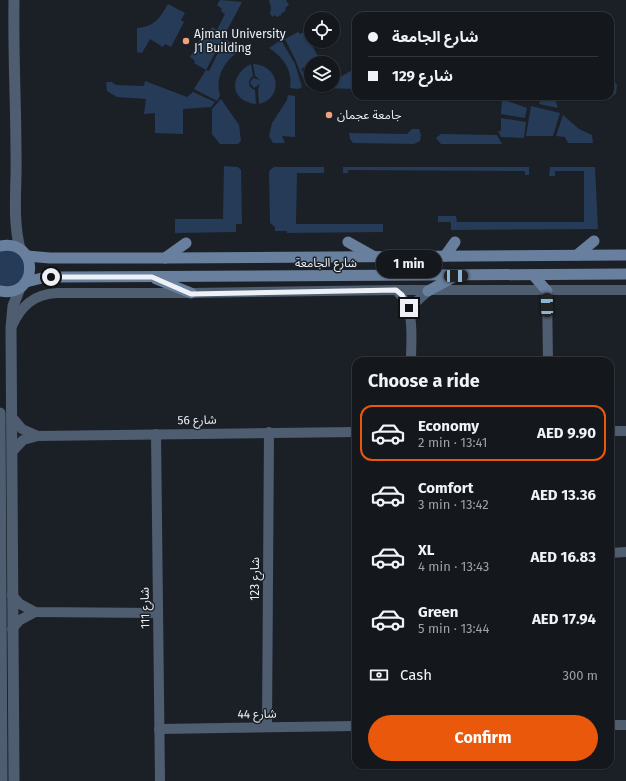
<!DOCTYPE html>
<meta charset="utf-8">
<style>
body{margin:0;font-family:"Fira Sans","Noto Sans Arabic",sans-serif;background:#1d2126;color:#f1f3f6;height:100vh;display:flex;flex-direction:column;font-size:15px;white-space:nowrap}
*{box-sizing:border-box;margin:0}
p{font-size:13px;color:#9da0a4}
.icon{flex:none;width:22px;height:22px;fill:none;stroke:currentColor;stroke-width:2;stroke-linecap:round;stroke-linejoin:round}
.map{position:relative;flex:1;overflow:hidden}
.details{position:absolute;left:352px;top:357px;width:262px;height:412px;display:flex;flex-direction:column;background:#14181d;border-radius:12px;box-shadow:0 1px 3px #0004,0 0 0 1px #33373b}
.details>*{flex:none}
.hud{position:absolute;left:352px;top:12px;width:262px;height:88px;border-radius:12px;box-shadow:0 1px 3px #0004,0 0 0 1px #33373b;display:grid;align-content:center;height:88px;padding:0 16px;background:#14181d}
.fabs{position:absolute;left:304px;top:12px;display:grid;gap:8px}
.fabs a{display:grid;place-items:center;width:36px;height:36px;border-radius:50%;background:#14181d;box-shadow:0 1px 3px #0004,0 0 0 1px #33373b;font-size:20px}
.end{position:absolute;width:18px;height:18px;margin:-9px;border:5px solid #edf1f7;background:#111;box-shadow:0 0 0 2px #111}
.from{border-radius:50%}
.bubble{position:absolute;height:28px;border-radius:14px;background:#14181d;box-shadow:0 1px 3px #0004,0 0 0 1px #33373b;font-size:13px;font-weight:700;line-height:28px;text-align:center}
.car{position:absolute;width:12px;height:24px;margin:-12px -6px;border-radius:5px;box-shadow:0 0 3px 1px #0007;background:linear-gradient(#222 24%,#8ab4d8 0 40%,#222 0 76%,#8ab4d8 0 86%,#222 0)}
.hud b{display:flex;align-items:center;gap:14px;height:38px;font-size:15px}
.hud b+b{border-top:1px solid #33373b}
.hud i{width:10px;height:10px;background:#f1f3f6}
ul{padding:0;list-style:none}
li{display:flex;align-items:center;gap:12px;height:56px;margin:0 8px 6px;padding:0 8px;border:2px solid transparent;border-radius:12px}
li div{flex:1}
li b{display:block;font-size:15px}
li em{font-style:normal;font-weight:700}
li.active{border-color:#ea580c}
li>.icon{width:36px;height:36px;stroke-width:1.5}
h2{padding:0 16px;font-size:18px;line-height:48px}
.pay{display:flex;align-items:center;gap:10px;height:44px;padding:0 16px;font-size:15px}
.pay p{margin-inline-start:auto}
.primary-button{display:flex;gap:8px;margin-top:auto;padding:8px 16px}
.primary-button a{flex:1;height:46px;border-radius:24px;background:#ea580c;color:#fff;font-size:16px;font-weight:700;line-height:46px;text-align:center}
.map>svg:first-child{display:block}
</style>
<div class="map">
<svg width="626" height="781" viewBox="0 0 626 781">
<rect width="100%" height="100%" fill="#1b2027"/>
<g fill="#253b58">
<path d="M220 0 242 2 206 70 209 71 225 39 239 47V51C224 62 215 76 220 96L217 101 194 89 206 70 194 63 195 61 190 57 203 34 207 36 212 27 217 30 225 14 221 11 222 9 217 5Z"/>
<polygon points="269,0 286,0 289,5 285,8 286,10 281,14 281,15 277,17 275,15 273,17 270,14 271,7"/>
<path d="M168 4 185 13 181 20 184 22 171 47 165 44 163 47 150 39 142 53 137 52V28C154 27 160 18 168 4Z"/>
<polygon points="298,32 300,34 304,32 318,56 313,59 314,62 301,69 310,84 306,86 295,59 285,39"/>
<path d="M281 40 295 64 302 87 298 89 290 88C293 70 283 57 269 48Z"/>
<path d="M251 64 253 76C247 80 248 88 255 90L256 104C229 101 229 75 251 64Z"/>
<path d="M253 64C280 65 284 98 259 104L258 89 260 84 254 88 250 83 253 78 260 80 255 76Z"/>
<polygon points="356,68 356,89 320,88 326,85 333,85 333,81"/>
<polygon points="610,76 617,85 616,93 610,99 602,100 594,96 610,96"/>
<polygon points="145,81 187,97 193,92 215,102 211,107 183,109 183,134 155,133 155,113 144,114 146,99 117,97 107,91 106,82 112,82 116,85 144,86"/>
<polygon points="288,95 295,96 295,137 282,136 285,143 273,143 269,136 272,123 287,100"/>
<polygon points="541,96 554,96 558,108 539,104"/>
<polygon points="221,99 239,125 241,141 238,144 220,144 212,134 212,109"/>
<polygon points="502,99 527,108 525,118 501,114"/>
<polygon points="531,106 560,113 553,136 526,136"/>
<polygon points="563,115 579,129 592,135 593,143 568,143 565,137 556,136"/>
<polygon points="501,118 526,122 524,138 501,137 498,131 501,131"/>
<polygon points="412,129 419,129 421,135 420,141 414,144 353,143 350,139 349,133 407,134"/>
<polygon points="441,134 497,135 502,144 441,144 436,138"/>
<polygon points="224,166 238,167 241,170 242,224 236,224 236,232 175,233 175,219 223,219"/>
<polygon points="274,167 324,167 324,173 297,173 296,224 383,224 383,232 287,233 287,231 275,231 275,227 270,223 269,173 270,170"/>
<polygon points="343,167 529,167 529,175 525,175 525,171 348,170 348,173 343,173"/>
<polygon points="550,167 595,167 598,229 451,230 451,222 438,222 438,216 456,216 457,222 584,222 584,171 555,171 555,176 549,176"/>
<polygon points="0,248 17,249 27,263 25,277 13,287 0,287"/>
</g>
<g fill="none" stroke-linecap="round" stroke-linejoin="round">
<g stroke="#4f5d70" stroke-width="10">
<path d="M396 290C416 308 411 336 411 361"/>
<polyline points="547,291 548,361"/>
<polyline points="411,314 416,302 428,291"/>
<path d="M12 326C21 306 34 294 57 293H191L396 290H626"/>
<polyline points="11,416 22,429 38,436"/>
<polyline points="610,431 626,431"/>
<polyline points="156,434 160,781"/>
<polyline points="12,452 23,440 38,436 356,432"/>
<polyline points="610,553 626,552"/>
<polyline points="12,595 20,604 35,612 158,613"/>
<polyline points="12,629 20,620 35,612"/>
<polyline points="610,725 626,725"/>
<polyline points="267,726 269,432"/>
<polyline points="159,729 356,726"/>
</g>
<g stroke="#4f5d70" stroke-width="11">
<path d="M14 0C13 52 16 103 16 155 17 187 12 217 20 249"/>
<polyline points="0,413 2,781"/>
<polyline points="14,781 11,328 13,306 20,288"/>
</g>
<g stroke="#697f9e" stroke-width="11">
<polyline points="348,242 373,256"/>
<path d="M0 246C40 238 39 299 0 291"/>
<polyline points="577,255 594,241"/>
<polyline points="27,256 50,258 165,258 626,255"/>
<polyline points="445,256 455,242"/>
<polyline points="165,258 186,243"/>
<polyline points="533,275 547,291"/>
<polyline points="156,279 191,293"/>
<polyline points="26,282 42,278 60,277 626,274"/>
<polyline points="428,291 454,277"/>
</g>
</g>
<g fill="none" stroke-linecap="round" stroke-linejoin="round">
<polyline stroke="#edf1f7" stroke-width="5" points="51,277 152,277 191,294 396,290 402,295 409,308"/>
</g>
<g fill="#f1a17b" stroke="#1b2027" stroke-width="1.5">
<circle cx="186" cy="41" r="4"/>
<circle cx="329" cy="115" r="4"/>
</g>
<g text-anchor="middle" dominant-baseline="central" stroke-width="3" stroke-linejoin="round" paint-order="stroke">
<g font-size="12" fill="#edf1f7" stroke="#1b2027" text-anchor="start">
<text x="194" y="34">Ajman University<tspan x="194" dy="14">J1 Building</tspan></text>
<text x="337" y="115">جامعة عجمان</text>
</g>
<g font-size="12" fill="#edf1f7" stroke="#1b2027">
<text x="326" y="263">شارع الجامعة</text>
<text transform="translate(197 420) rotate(-1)">شارع 56</text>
<text transform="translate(255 579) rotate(-90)">شارع 123</text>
<text transform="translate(145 608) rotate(-91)">شارع 111</text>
<text transform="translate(257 714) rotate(-1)">شارع 44</text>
</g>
</g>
</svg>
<div class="fabs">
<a><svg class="icon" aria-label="locate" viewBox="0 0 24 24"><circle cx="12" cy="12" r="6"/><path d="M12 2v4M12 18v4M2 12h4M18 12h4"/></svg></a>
<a><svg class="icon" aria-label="layers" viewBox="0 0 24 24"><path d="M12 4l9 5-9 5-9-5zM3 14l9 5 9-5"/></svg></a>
</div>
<i class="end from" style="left:51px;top:277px"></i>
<i class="end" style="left:409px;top:308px"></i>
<div class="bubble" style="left:376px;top:250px;width:66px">1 min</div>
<i class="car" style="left:456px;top:276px;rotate:90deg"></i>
<i class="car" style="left:547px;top:305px;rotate:358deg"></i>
<div class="hud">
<b><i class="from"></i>شارع الجامعة</b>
<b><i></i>شارع 129</b>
</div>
<section class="details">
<h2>Choose a ride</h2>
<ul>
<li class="active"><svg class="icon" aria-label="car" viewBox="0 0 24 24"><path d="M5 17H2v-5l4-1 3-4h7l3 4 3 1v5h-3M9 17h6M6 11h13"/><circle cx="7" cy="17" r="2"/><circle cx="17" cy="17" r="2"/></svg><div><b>Economy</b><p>2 min · 13:41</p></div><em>AED 9.90</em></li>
<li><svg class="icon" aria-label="car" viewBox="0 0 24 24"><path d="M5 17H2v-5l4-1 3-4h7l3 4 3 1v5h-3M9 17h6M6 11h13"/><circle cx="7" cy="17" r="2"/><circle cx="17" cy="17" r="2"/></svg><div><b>Comfort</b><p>3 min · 13:42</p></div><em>AED 13.36</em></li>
<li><svg class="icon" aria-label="car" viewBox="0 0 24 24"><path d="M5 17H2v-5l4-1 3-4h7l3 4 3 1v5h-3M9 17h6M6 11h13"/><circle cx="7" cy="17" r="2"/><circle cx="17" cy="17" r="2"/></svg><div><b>XL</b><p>4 min · 13:43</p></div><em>AED 16.83</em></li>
<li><svg class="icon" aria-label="car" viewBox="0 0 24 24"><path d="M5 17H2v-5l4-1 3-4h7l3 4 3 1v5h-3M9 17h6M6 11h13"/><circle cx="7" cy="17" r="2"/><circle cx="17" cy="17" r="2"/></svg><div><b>Green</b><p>5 min · 13:44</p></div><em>AED 17.94</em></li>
</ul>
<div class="pay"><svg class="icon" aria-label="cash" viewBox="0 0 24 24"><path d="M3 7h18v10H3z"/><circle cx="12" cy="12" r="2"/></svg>Cash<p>300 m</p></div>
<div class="primary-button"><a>Confirm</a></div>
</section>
</div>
